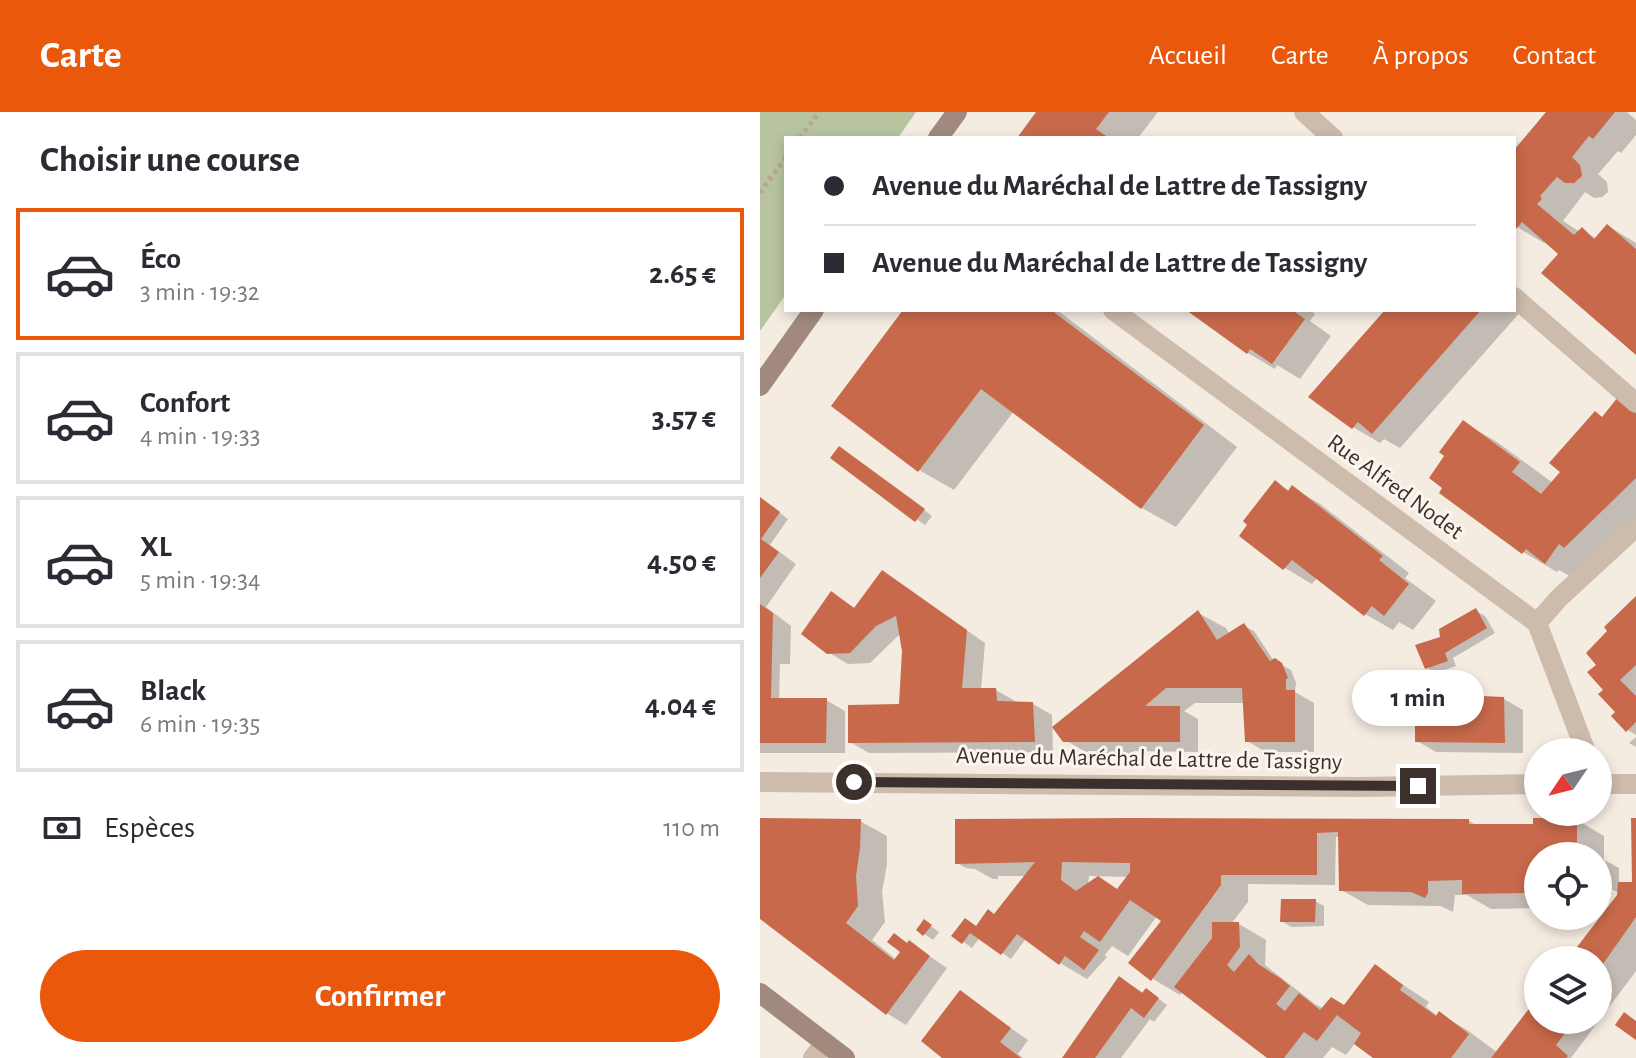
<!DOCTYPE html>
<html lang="fr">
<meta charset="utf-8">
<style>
body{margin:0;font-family:"Alegreya Sans",sans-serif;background:#f7f7f7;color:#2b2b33;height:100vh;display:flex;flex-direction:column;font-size:30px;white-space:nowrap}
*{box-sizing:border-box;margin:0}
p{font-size:26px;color:#7c7c81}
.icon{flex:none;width:44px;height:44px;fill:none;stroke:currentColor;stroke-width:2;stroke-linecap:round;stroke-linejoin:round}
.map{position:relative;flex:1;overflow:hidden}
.details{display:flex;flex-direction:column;background:#fff;width:760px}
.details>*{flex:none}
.hud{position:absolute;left:24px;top:24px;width:732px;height:176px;border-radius:0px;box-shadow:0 4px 12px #0003;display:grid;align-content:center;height:176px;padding:0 40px;background:#fff}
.needle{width:52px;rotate:235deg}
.controls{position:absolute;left:764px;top:626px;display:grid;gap:16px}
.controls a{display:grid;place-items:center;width:88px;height:88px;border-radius:50%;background:#fff;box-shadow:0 4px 12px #0003;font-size:40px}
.end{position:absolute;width:36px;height:36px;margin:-18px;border:10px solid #3b302b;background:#fff;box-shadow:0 0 0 4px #fff}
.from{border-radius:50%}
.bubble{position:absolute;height:56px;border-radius:28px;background:#fff;box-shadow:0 4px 12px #0003;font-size:26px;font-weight:700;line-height:56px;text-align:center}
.hud b{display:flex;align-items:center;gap:28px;height:76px;font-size:30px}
.hud b+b{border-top:2px solid #e1e1e2}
.hud i{width:20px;height:20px;background:#2b2b33}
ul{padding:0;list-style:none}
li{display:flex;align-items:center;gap:24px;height:132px;margin:0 16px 12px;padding:0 24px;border:4px solid #e1e1e2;border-radius:0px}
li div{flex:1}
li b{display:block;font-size:30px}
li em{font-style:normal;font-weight:700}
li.current{border-color:#ea580c}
li>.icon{width:72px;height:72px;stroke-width:1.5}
h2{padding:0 40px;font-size:36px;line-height:96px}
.pay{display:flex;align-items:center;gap:20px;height:88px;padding:0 40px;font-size:30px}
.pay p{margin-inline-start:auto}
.action{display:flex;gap:16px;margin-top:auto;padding:16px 40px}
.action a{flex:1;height:92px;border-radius:48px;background:#ea580c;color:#fff;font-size:32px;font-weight:700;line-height:92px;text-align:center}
header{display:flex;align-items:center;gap:48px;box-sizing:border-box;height:112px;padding:0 40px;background:#ea580c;color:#fff}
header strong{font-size:38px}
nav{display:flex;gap:44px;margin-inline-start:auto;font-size:28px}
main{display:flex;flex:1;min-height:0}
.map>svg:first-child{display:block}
</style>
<header>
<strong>Carte</strong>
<nav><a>Accueil</a><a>Carte</a><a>À propos</a><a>Contact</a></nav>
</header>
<main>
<section class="details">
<h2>Choisir une course</h2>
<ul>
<li class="current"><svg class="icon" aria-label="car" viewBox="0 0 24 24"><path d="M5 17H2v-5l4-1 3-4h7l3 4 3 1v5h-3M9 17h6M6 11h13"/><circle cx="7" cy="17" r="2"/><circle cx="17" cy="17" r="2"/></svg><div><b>Éco</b><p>3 min · 19:32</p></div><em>2.65 €</em></li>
<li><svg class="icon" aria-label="car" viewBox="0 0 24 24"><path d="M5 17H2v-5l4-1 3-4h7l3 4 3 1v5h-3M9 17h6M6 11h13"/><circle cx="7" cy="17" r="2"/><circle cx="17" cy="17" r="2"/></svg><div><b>Confort</b><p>4 min · 19:33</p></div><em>3.57 €</em></li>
<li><svg class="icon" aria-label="car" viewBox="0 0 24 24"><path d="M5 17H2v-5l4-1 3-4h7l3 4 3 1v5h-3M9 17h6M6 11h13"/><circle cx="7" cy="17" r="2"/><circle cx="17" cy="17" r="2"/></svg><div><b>XL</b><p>5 min · 19:34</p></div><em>4.50 €</em></li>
<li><svg class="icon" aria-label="car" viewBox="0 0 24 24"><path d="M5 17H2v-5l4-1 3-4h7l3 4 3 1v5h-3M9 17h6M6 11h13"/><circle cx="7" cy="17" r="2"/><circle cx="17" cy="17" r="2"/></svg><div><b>Black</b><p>6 min · 19:35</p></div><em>4.04 €</em></li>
</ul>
<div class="pay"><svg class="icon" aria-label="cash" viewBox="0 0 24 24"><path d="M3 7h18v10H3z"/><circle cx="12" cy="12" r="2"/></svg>Espèces<p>110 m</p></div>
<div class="action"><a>Confirmer</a></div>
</section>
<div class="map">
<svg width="876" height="946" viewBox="0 0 876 946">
<rect width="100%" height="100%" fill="#f4ebe1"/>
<polygon fill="#b8c4a0" points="0,0 156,0 138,26 26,26 26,182 0,219"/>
<g fill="#0003" fill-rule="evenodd">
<polygon points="278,0 398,0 378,26 259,26"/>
<polygon points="789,0 867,0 876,8 876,23 861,41 858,39 838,62 847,70 848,80 842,85 834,86 825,80 803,109 820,120 822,118 837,127 848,114 876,131 876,240 801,142 786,129 784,131 754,113 754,41"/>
<polygon points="763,197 640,336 624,327 620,331 593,315 627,198"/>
<polygon points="145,198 297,198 477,335 416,415 382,396 254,299 194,378 159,358 73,294"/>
<polygon points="429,198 550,198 555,202 550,209 571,224 540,267 517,253 515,257 488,241"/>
<polygon points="876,298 876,419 820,470 799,458 797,460 763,440 687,344 703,310 737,330 793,371 843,306"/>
<polygon points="88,342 172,404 165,413 73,346"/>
<polygon points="516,371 530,379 533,376 560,392 649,461 645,466 676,489 653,518 639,510 633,518 605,502 558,465 552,472 525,456"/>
<polygon points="0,386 28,407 10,433 36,452 6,495 31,514 30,552 20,552 19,588 66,588 85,599 85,641 0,641"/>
<polygon points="123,460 225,531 221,578 236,578 255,589 255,591 273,592 292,603 293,640 109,641 90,630 141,595 143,540 141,521 110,551 88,552 68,540 72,482 96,497"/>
<polygon points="876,487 876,623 868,618 858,600 846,578 838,553"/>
<polygon points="716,499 725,504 735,521 693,546 696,554 675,561 666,555 683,527"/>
<polygon points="438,501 466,516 470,523 484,514 494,519 514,549 531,558 536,571 535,580 554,591 554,640 506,640 487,629 485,591 435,591 424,599 438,607 438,640 374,639 368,644 333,644 305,628"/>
<polygon points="744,587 763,598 763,641 676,640 657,629"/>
<polygon points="876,625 876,635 869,631"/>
<polygon points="0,708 100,709 127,724 127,752 122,780 125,810 112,828 137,848 150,831 187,856 146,913 128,902 0,805"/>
<path d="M817 708 844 724V748L859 756V772H876V859L811 946H617L595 931 586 943 572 935 563 946H510L423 879 420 883 393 867 403 808 397 804 368 844 352 834 345 843 347 845 327 867 300 851 267 825 251 847 220 825 212 836 194 823 217 815 236 804 266 764H238V767H233L215 757 206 756 197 751V709H709L718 714H774ZM580 724 581 778 608 793 681 794 693 800 695 783H707L731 797 778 796V744H838V771L859 781 809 848H838V908H778V889L738 941 707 918 680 902 678 904 666 895 669 890 616 855 585 895 564 897 555 892 505 853 506 828 479 812H471L488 790V772L575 773 576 725ZM329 764 369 765 359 778 328 773Z"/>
<polygon points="838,773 853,782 838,784"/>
<polygon points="555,789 564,794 564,814 531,815 522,809"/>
<polygon points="165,810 179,820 173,828 159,818"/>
<polygon points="360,866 384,881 395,884 407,893 394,910 390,907 361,946 304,946"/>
<polygon points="200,881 268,928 258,942 263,946 186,946"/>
</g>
<g fill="#c8694b" fill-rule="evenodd">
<polygon points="276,0 349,0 336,17 349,26 257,26"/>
<polygon points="786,0 855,0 833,27 829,24 812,45 820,53 822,64 814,71 805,71 797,65 780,84 782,87 777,92 814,123 822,115 834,127 847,112 876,137 876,243 781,161 798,142 762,110 756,117 754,115 754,38"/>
<polygon points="143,198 291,198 444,313 381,397 221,277 158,360 71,294"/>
<polygon points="426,198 532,198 545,207 512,252 490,237 487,242"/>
<polygon points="625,198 721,198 612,322 598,310 592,317 548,285"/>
<polygon points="858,285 876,300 876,366 804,436 799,432 785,452 766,437 762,442 679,381 682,376 669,366 684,344 679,340 703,308 760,350 752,360 781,382 800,360 789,351 835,299 842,305"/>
<polygon points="79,334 165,397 155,410 70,346"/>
<polygon points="515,368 528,379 532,373 623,444 619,448 649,472 624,504 612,494 604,504 532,448 523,458 479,424 487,413 483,409"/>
<polygon points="0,385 20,400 1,427 19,440 0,466"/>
<polygon points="122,458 207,518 202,576 236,576 237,589 273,590 275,630 88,631 88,593 139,592 142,539 136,504 116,514 90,541 67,542 41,522 71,479 94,496"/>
<polygon points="876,484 876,553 860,568 876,584 876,610 866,620 851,604 855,600 838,582 843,578 827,560 836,553 826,541 847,519 844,515"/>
<polygon points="0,492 13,501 11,586 67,586 66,631 0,631"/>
<polygon points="716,496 727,516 685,541 688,549 665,557 655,533 680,525 679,517"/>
<polygon points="438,498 457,528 484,511 510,549 515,546 522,551 528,566 526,567 526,578 535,578 535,630 485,630 482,576 406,576 385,594 420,594 420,630 303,630 292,615"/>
<polygon points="655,581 744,585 745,631 655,630"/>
<polygon points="0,706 101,707 100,736 96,764 98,794 86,811 134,848 140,840 127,830 134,821 147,831 149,828 170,844 126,903 0,807"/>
<path d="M370 706 709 707V712H773V706H817V737L832 738V744H778V767H771V781L702 782V768L668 769V781L665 786 651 780 579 779 578 720 557 721V763H461V773L391 869 368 851 401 809 370 788 340 830 324 819 320 825 339 838 324 858 305 844 299 853 257 822 241 843 210 821 202 832 191 824 205 806 216 814 228 797 234 802 275 750 195 752V707ZM302 750 370 751V760L357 777 338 764 316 779 301 768Z"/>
<polygon points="871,706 876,706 876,805 838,859 838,848 807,848 857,783 858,770 872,770"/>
<polygon points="521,787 556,787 555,810 520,810"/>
<polygon points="164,807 172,813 163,824 156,818"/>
<polygon points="452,810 479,810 480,835 467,853 474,860 489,842 498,852 520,866 530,874 516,892 525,899 539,881 560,898 571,885 584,893 615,852 643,873 640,878 676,904 679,899 709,922 691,946 613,946 594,932 601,921 577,903 557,929 544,920 524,946 507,946 414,875 452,826"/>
<polygon points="359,864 382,881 386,876 399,886 384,906 371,896 335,946 302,946"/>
<polygon points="200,878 251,916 240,930 261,946 182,946 161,929"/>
<polygon points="778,885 778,908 815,908 796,933 808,944 806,946 731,946"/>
<polygon points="864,900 876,909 876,928 855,913"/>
</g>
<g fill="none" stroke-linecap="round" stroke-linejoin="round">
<g stroke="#b9a596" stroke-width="5" stroke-dasharray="4 4" stroke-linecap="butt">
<polyline points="40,26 59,0"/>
<polyline points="0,81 26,45"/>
</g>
<polyline stroke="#cdbbac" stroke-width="20" points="53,946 65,931"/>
<g stroke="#cdbbac" stroke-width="20">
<polyline points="544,0 573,26"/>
<polyline points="754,185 876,291"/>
</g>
<g stroke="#cdbbac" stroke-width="20">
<polyline points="353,198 777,511 826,640"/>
<polyline points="777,511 799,486 876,415"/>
<polyline points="0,670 598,675 778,672"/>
<polyline points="838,672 876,672"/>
</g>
<g stroke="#a18a7d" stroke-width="20">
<polyline points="178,26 197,0"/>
<polyline points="0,274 54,198"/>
<polyline points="0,881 85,946"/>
</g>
</g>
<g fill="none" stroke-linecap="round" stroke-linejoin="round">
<polyline stroke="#3b302b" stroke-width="10" points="94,670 658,674"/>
</g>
<g text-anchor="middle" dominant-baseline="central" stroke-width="6" stroke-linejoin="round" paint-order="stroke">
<g font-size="24" fill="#3b302b" stroke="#fbf5ee">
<text transform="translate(635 375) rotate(36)">Rue Alfred Nodet</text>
<text transform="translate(389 647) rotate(1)">Avenue du Maréchal de Lattre de Tassigny</text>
</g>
</g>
</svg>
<div class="controls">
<a><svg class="needle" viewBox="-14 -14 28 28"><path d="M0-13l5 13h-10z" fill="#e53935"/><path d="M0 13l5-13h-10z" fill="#7c7c81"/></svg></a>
<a><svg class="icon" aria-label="locate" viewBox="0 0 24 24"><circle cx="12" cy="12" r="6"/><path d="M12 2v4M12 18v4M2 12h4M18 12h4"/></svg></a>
<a><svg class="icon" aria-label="layers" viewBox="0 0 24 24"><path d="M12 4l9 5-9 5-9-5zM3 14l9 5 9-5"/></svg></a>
</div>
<i class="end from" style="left:94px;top:670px"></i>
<i class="end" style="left:658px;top:674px"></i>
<div class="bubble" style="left:592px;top:558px;width:132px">1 min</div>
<div class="hud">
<b><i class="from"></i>Avenue du Maréchal de Lattre de Tassigny</b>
<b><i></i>Avenue du Maréchal de Lattre de Tassigny</b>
</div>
</div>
</main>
